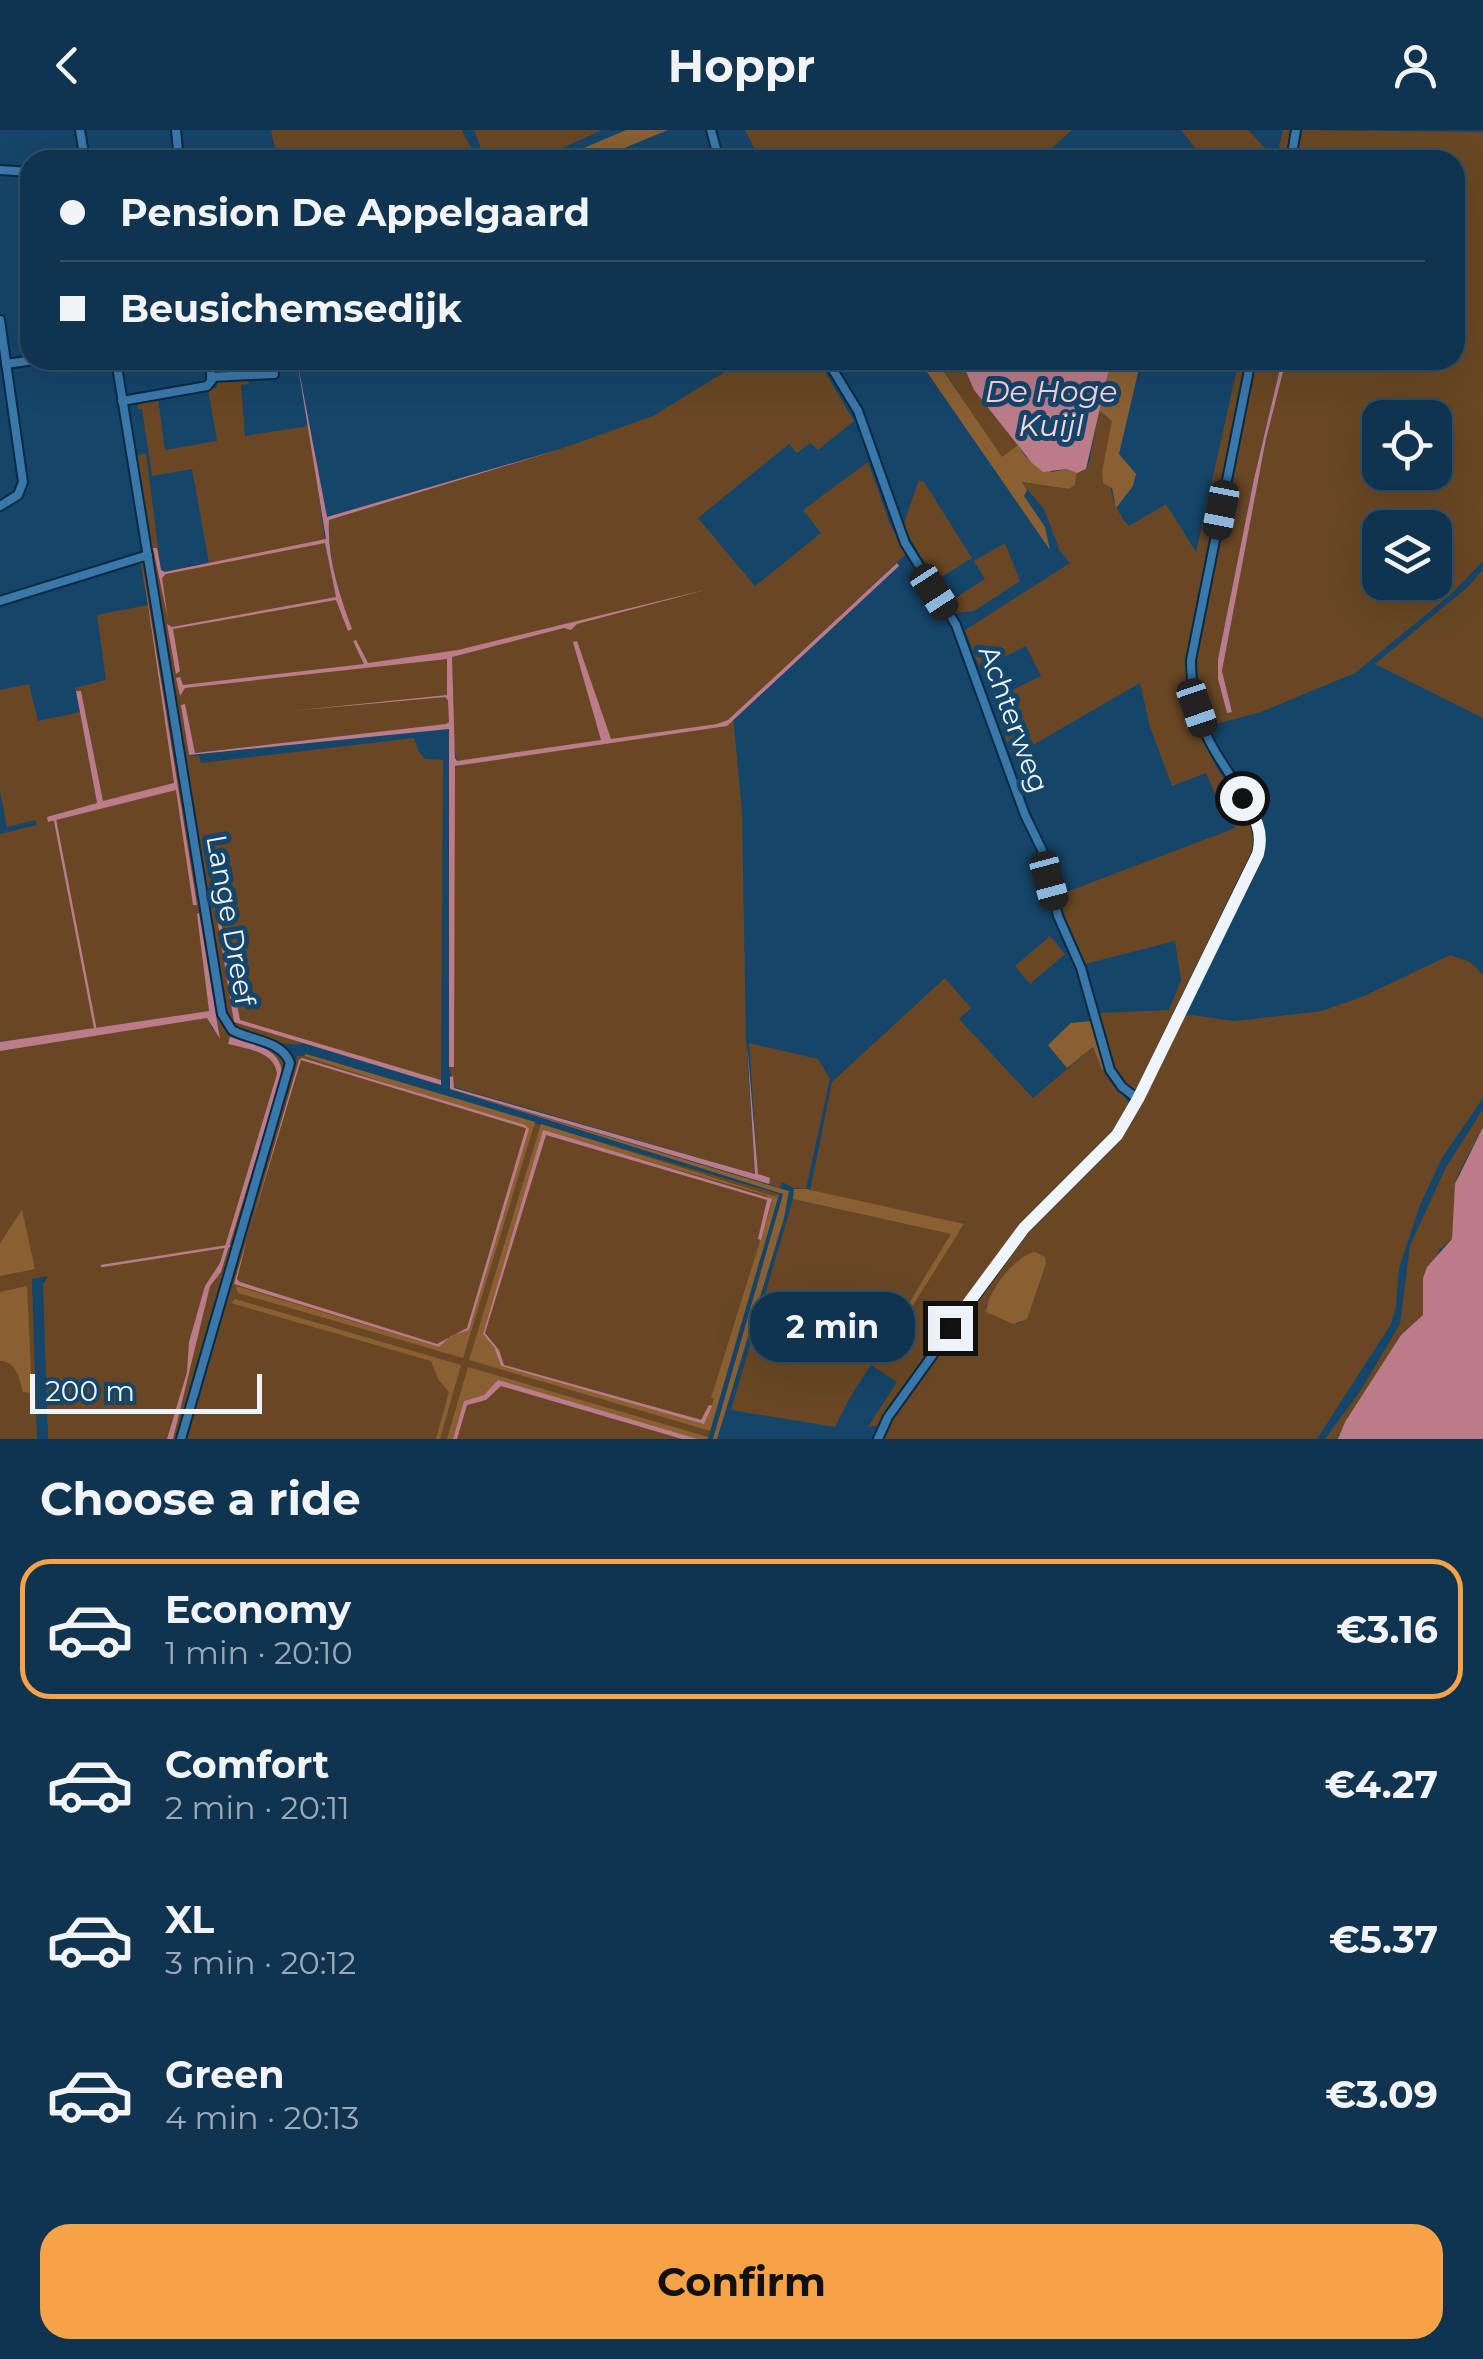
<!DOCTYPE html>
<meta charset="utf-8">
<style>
body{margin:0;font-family:Montserrat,sans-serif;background:#1e3f59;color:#f1f3f6;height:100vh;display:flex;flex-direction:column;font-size:38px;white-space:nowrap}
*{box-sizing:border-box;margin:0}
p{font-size:32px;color:#9caab7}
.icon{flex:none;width:55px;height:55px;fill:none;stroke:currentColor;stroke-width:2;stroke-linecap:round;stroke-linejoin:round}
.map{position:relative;height:1309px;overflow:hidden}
.details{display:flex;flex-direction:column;background:#10344f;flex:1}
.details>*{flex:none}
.banner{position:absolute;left:20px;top:20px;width:1445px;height:220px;border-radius:30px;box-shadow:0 10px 40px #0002,0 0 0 2px #304f66;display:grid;align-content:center;height:220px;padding:0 40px;background:#10344f}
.tools{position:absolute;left:1362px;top:270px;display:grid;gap:20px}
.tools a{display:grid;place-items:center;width:90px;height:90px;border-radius:20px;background:#10344f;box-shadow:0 10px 40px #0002,0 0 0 2px #304f66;font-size:50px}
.scale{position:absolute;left:30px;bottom:25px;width:232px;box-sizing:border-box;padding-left:10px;border:5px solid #eef4fa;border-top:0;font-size:28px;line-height:35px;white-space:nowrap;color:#eef4fa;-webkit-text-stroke:8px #154569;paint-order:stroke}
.end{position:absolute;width:45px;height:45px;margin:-22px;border:12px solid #eef4fa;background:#111;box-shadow:0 0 0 5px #111}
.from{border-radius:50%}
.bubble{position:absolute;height:70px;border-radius:30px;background:#10344f;box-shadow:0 10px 40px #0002,0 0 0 2px #304f66;font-size:32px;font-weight:700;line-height:70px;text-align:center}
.car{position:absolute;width:30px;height:60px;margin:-30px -15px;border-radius:12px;box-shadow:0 0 8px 2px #0007;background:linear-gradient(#222 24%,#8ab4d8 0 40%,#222 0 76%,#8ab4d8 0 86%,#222 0)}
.banner b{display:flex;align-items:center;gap:35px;height:95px;font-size:38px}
.banner b+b{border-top:2px solid #304f66}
.banner i{width:25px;height:25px;background:#f1f3f6}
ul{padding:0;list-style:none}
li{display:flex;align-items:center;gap:30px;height:140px;margin:0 20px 15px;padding:0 20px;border:5px solid transparent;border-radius:30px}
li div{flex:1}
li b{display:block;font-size:38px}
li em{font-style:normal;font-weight:700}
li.current{border-color:#f5a346}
li>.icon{width:90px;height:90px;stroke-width:1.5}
h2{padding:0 40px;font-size:45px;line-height:120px}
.primary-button{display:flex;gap:20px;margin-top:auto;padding:20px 40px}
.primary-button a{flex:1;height:115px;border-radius:30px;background:#f5a346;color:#111;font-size:40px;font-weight:700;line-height:115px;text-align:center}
header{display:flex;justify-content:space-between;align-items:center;height:130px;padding:0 40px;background:#10344f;font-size:45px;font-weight:700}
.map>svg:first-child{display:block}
</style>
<header><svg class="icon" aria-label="back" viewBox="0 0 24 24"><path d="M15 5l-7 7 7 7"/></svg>Hoppr<svg class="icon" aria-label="person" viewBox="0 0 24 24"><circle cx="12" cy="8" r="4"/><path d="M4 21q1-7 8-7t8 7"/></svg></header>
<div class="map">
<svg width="1483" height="1309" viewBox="0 0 1483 1309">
<rect width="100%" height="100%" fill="#154569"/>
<g fill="#694724" fill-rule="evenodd">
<polygon points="271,0 462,0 477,30 278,30"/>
<polygon points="474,0 602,0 536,30 485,30"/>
<polygon points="745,0 1072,0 1038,30 760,30"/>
<polygon points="1181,0 1248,0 1269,22 1278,22 1283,0 1292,0 1287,30 1205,30"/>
<path d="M1299 0 1483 2V431L1451 464 1355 543 1261 582 1205 597 1191 540 1239 293 1255 230H1282L1254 349 1218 529V549L1227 583 1232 581 1222 541 1266 309 1286 230H1455V30H1294ZM1380 288H1435V342H1380ZM1380 398H1435V452H1380Z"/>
<path d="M744 230H818L854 291 818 320 810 313 797 323 789 314 698 388 755 456 821 403 803 380 868 332 890 394 906 424 733 586 742 681 746 909 755 1044 454 957 449 937H453L451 695 454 638 470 630 457 631 450 594 195 623 182 575 189 626H199L201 633 414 608 419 622 425 629 443 630 441 950 269 900 304 914C279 916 238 905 225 883L135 326 146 323 161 440 163 442 209 433 192 339 152 346 142 279H138L137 273 158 269 165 320 217 311 208 259 216 258 218 251 248 249 249 254 241 255 245 306 309 296 326 417 337 470 348 501 351 498C339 464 328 427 329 390L560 319 653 286Z"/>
<polygon points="946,230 961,230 974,260 1018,315 1002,328 940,235"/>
<path d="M1239 230H1249L1189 510C1183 560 1196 603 1222 646 1239 672 1252 683 1258 715L1139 960C1108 959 1103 907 1098 883L1169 880 1181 850 1175 811 1085 834 1056 766 1235 698 1229 681 1221 677 1206 643 1172 656 1150 597 1140 553 1012 627 992 570 1041 546 1026 516 980 539 965 500 1070 433 1060 421 1044 379 1021 352 1069 359 1075 355 1077 343 1086 339 1089 333 1099 280 1113 291C1105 323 1105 372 1129 396L1166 374 1196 422Z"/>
<polygon points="919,350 924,352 972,428 935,451 903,396"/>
<polygon points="1005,413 1020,451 974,481 956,483 949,472 985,449 974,431"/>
<path d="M145 429 217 885C235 920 269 904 288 932L218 1179 297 926H304L779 1064 708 1309H48L43 1154 48 1146 32 1149 37 1309H0V921L188 889 208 888 212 899 219 901 198 783 209 881 0 912V704L37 695 36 690 7 697 0 661V560L29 554 38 591 80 582 97 673 48 687 174 653 103 672 81 561H76L75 558 106 550 97 485 148 475 140 430Z"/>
<polygon points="1483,439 1483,588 1375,534 1469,456"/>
<polygon points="1050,806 1065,824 1030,854 1015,836"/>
<path d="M1450 825 1470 832 1483 845V968L1442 1028 1420 1075 1399 1138 1396 1177 1391 1194 1317 1309H883L898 1278 1035 1093 1097 1034 1123 1003 1183 887 1192 885 1234 891 1322 881 1364 866ZM1020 1128 1046 1134 1028 1185 1018 1194 992 1185 985 1177Z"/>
<polygon points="945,848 971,878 959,889 1033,968 1093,917 1102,940 1108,939 1131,977 1116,1001 1048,1070 881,1295 868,1297 897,1252 871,1235 852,1264 835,1297 731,1280 793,1069 952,1104 901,1185 964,1095 810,1061 832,952"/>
<polygon points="749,913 818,929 830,949 806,1059 794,1058 782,1052 780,1058 769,1054 769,1048 758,1045"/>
<polygon points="1483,979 1483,997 1458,1045 1452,1109 1439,1120 1423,1185 1401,1205 1345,1292 1338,1309 1325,1309 1361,1260 1400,1194 1410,1116 1445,1039"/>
</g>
<g fill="#8a6033" fill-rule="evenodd">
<polygon points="626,0 668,0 595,30 556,30"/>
<polygon points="923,230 946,230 940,236 1002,327 1018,315 1026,327 1052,342 1066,339 1077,343 1075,355 1069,359 1022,352 1027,360 1024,366 1045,397 1050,420 920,232"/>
<polygon points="1111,230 1141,230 1119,324 1136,344 1133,356 1116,378 1112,358 1103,353 1102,342 1112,291 1099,280"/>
<polygon points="1091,891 1108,939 1102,940 1093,917 1067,938 1048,915 1071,893"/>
<polygon points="306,924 535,992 463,1228 238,1163 236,1156 439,1217 451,1206 469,1200 528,999 304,926"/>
<polygon points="450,959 789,1061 784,1088 717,1309 713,1309 783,1064"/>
<path d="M541 994 776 1067 779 1064 710 1301 469 1230ZM543 1001 766 1065 772 1073 711 1268H714L712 1275H709L703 1290 501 1236 494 1217 483 1204Z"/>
<polygon points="794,1059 806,1059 964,1094 905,1188 901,1186 951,1104 793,1069"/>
<polygon points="22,1080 35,1139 0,1146 0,1113"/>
<path d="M1035 1122 1045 1127 1046 1134 1027 1189 1013 1194 986 1182C987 1163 1014 1126 1035 1122Z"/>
<path d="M27 1156 32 1263 23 1262C19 1248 17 1232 0 1231V1162Z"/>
<polygon points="235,1169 461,1235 440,1309 436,1309 449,1262 438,1249 431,1231 231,1173"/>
<polygon points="468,1237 708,1307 707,1309 698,1309 499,1251 484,1265 464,1271 453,1309 447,1309"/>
</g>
<g fill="#bb7b89">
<path d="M297 230 327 387 561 319 329 390C327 427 339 464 352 499L348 501 336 470 173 499 180 541 176 544 167 494 172 497 336 467 325 413 166 444 162 448 168 489 153 418H157L161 440 165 442 326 409Z"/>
<polygon points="961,230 1111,230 1086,339 1077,343 1066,339 1043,342 1032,333 974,260"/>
<polygon points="1282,230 1286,230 1266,309 1222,541 1232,582 1227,583 1218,549 1218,529 1254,349"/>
<polygon points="897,433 899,436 727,596 455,636 454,937 449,937 449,599 189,625 181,575 185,574 195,623 446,594 449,592 448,570 445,567 291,581 447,565 447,529 185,558 180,566 176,548 180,547 183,555 364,534 353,511 356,510 368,533 458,520 709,459 577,494 571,500 564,498 452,527 455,628 457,631 601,610 573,512 577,511 611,609 717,594 728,590"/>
<polygon points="143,440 197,775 193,775 176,660 48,692 47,687 97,673 76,561 81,561 103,671 174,653"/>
<polygon points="216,782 225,787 221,792 240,890 441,950 441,955 234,892"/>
<polygon points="199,783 220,909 207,888 0,921 0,912 209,881 197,784"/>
<path d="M230 907C252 914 282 917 282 945L221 1142 210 1156 173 1309H167L187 1242 189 1212 205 1156 220 1133 277 944C275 921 247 919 228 914Z"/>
<polygon points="747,912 758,1044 770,1048 769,1054 450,959 450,947 453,946 454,958 755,1044"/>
<polygon points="302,928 525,995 529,999 469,1200 451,1206 439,1217 234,1154 247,1108 237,1149 240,1152 437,1214 467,1198 526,998 301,930 250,1099 299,930"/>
<polygon points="1483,997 1483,1309 1338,1309 1345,1292 1401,1205 1423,1185 1423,1148 1427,1137 1452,1109 1455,1054"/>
<polygon points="543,1000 772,1069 761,1110 758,1109 767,1070 546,1005 485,1203 499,1220 504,1235 701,1290 709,1275 712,1276 704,1294 501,1236 494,1217 483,1204"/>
<polygon points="498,1250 698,1309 682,1309 501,1256 486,1270 467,1275 457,1309 453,1309 464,1271 484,1265"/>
</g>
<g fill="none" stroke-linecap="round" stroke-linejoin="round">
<g stroke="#bb7b89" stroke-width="2.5">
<polyline points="55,690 95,897"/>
<polyline points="102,1136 229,1116"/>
</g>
<defs>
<g id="street">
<polyline points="80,0 85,30"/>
<polyline points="176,0 179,30"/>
<polyline points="711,0 719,30"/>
<polyline points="1291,30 1296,0"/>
<polyline points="0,40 30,42"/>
<polyline points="0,190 23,352 18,365 0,376"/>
<path d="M116 230 222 884 232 900C251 911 282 910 290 933L181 1309"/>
<polyline points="827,230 858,281 905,413 956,495 1025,685 1042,720 1058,786 1081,838 1110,940 1122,957 1138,969"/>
<polyline points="6,234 34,230"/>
<polyline points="211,247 274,244"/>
<polyline points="122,271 207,256 212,250 209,230"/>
<polyline points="0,471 148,425"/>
<path d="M878 1309 888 1287 1024 1098 1117 1005 1138 969 1257 724C1269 687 1222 641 1207 606 1196 582 1191 556 1191 530L1251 230"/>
</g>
</defs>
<use href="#street" stroke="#092a44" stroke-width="12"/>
<use href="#street" stroke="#3b78aa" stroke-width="8"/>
</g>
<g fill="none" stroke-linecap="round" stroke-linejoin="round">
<path stroke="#eef4fa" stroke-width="12" d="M950 1198 1024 1098 1117 1005 1138 969 1258 724C1264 700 1255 687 1242 668"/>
</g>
<g text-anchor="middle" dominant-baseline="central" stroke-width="10" stroke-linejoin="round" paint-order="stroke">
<g font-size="28" fill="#eef4fa" stroke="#154569">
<text transform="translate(1014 589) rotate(70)">Achterweg</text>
<text transform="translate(231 790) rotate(80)">Lange Dreef</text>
</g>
<g font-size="30" font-style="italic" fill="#fcd4db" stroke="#154569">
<text x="1051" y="261">De Hoge<tspan x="1051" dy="34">Kuijl</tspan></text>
</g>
</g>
</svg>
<div class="tools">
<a><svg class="icon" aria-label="locate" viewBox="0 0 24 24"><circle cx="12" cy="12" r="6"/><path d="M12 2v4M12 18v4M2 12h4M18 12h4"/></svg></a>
<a><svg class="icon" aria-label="layers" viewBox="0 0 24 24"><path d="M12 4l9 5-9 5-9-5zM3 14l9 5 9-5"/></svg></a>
</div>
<div class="scale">200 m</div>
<i class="end from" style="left:1242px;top:668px"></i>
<i class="end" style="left:950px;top:1198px"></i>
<div class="bubble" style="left:750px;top:1162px;width:165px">2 min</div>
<i class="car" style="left:1221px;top:380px;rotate:191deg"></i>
<i class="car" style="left:934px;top:462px;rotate:147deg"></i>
<i class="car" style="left:1197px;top:578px;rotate:161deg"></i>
<i class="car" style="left:1049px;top:751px;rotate:165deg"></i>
<div class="banner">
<b><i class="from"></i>Pension De Appelgaard</b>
<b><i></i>Beusichemsedijk</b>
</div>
</div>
<section class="details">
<h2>Choose a ride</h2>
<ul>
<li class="current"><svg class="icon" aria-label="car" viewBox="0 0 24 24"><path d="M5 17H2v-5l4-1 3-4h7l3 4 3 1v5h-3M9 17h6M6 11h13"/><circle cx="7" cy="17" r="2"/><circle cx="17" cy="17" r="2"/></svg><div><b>Economy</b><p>1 min · 20:10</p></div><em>€3.16</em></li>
<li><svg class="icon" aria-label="car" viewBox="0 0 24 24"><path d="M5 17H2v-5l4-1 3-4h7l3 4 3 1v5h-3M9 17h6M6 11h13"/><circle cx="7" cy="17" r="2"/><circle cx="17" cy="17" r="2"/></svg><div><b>Comfort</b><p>2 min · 20:11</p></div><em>€4.27</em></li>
<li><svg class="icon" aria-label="car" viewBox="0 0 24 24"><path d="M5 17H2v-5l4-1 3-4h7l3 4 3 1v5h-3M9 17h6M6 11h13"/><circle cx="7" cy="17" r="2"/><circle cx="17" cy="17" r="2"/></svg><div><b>XL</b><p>3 min · 20:12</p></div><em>€5.37</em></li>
<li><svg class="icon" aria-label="car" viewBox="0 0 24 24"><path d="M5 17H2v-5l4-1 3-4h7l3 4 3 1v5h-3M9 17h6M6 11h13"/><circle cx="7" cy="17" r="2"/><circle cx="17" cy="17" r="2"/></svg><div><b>Green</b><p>4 min · 20:13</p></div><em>€3.09</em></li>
</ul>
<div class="primary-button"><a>Confirm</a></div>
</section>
